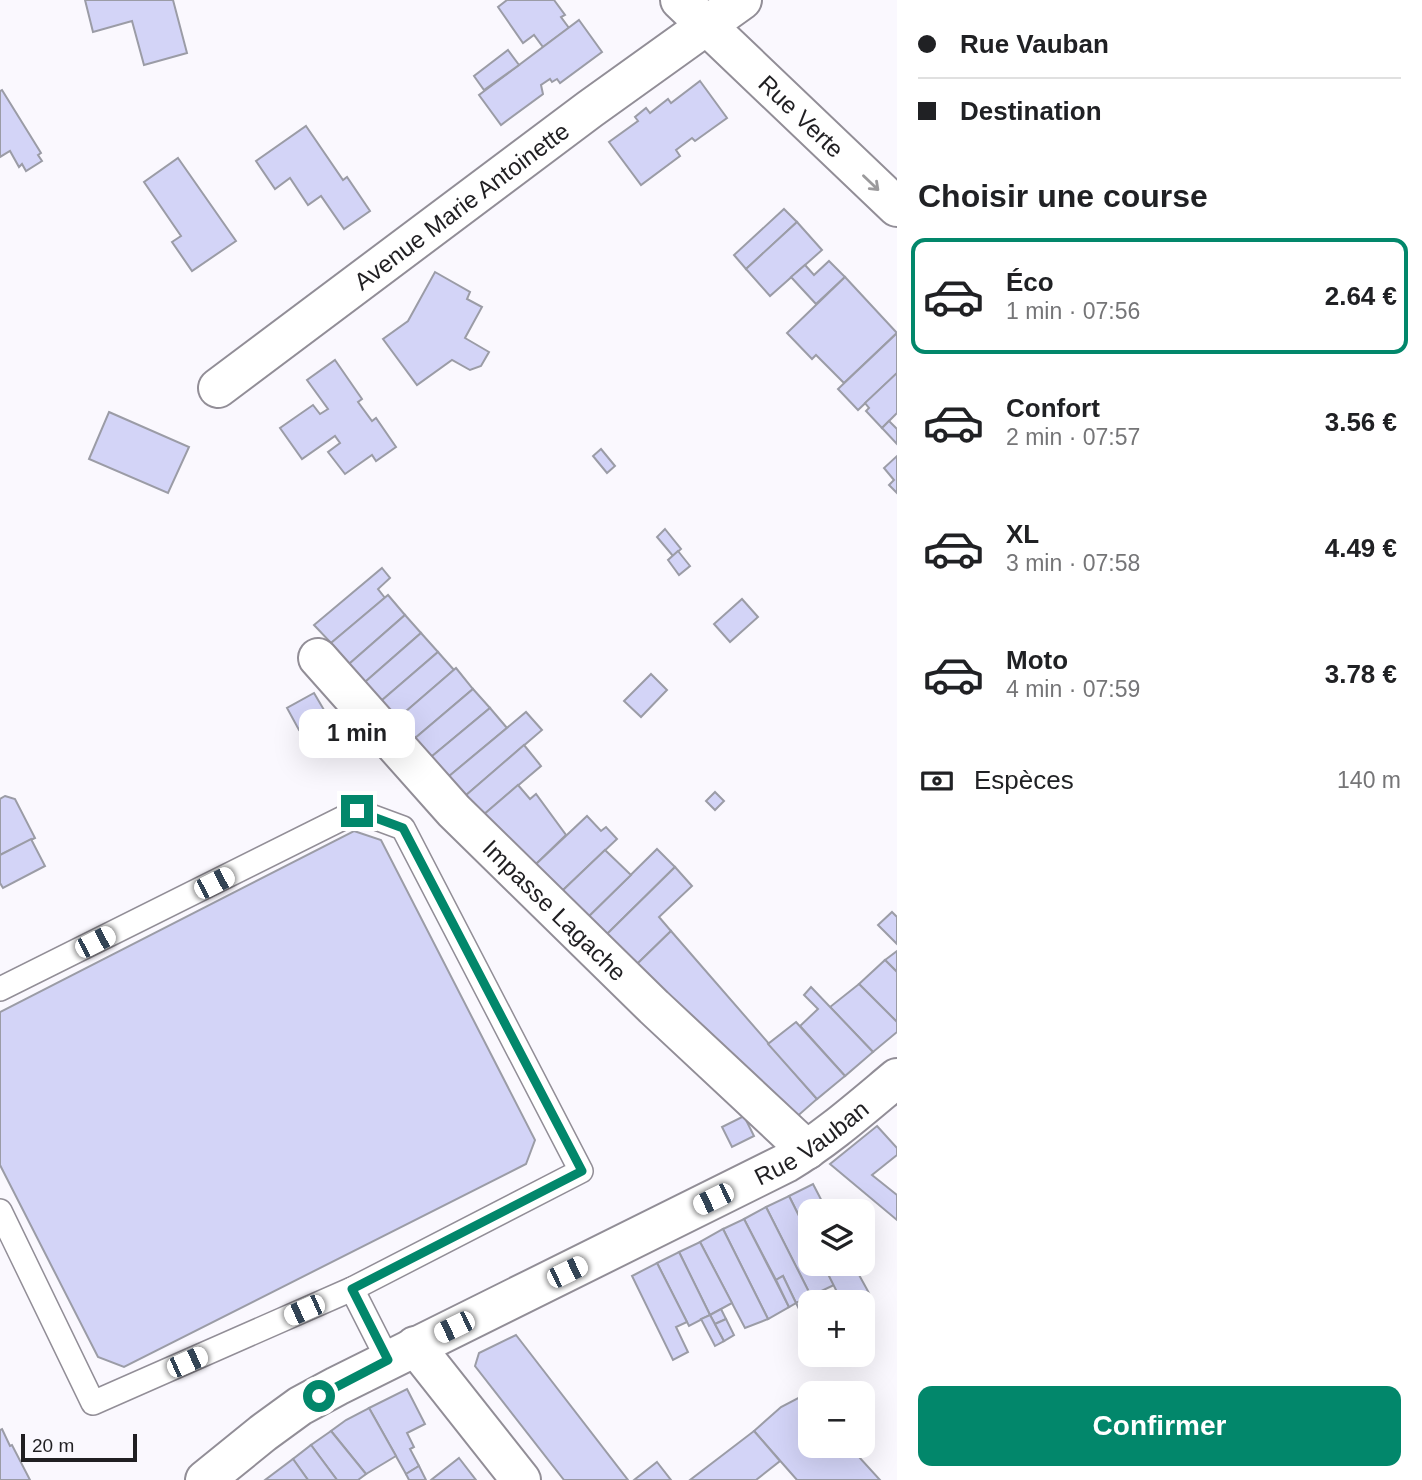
<!DOCTYPE html>
<html lang="fr">
<meta charset="utf-8">
<style>
body{margin:0;font-family:Arial,sans-serif;background:#f2f2f2;color:#202124;height:100vh;display:flex;flex-direction:column;font-size:26px;white-space:nowrap}
*{box-sizing:border-box;margin:0}
p{font-size:23px;color:#757577}
.icon{flex:none;width:38px;height:38px;fill:none;stroke:currentColor;stroke-width:2;stroke-linecap:round;stroke-linejoin:round}
.map{position:relative;flex:1;overflow:hidden}
.side{display:flex;flex-direction:column;background:#fff;width:525px}
.side>*{flex:none}
.top-card{display:grid;align-content:center;height:154px;padding:0 21px;background:#fff}
.fabs{position:absolute;left:798px;top:1199px;display:grid;gap:14px}
.fabs a{display:grid;place-items:center;width:77px;height:77px;border-radius:14px;background:#fff;box-shadow:0 7px 28px #0002;font-size:35px}
.scale{position:absolute;left:21px;bottom:18px;width:116px;box-sizing:border-box;padding-left:7px;border:4px solid #201f22;border-top:0;font-size:19px;line-height:24px;white-space:nowrap;color:#201f22;-webkit-text-stroke:5px #faf8fe;paint-order:stroke}
.end{position:absolute;width:32px;height:32px;margin:-16px;border:9px solid #02876b;background:#fff;box-shadow:0 0 0 4px #fff}
.from{border-radius:50%}
.bubble{position:absolute;height:49px;border-radius:14px;background:#fff;box-shadow:0 7px 28px #0002;font-size:23px;font-weight:800;line-height:49px;text-align:center}
.car{position:absolute;width:21px;height:42px;margin:-21px -10px;border-radius:9px;box-shadow:0 0 5px 2px #0007;background:linear-gradient(#fff 24%,#345 0 40%,#fff 0 76%,#345 0 86%,#fff 0)}
.top-card b{display:flex;align-items:center;gap:24px;height:66px;font-size:26px}
.top-card b+b{border-top:2px solid #e0e0e0}
.top-card i{width:18px;height:18px;background:#202124}
ul{padding:0;list-style:none}
li{display:flex;align-items:center;gap:21px;height:116px;margin:0 14px 10px;padding:0 7px;border:4px solid transparent;border-radius:14px}
li div{flex:1}
li b{display:block;font-size:26px}
li em{font-style:normal;font-weight:800}
li.selected{border-color:#02876b}
li>.icon{width:63px;height:63px;stroke-width:1.5}
h2{padding:0 21px;font-size:32px;line-height:84px}
.pay{display:flex;align-items:center;gap:18px;height:77px;padding:0 21px;font-size:26px}
.pay p{margin-inline-start:auto}
.cta{display:flex;gap:14px;margin-top:auto;padding:14px 21px}
.cta a{flex:1;height:80px;border-radius:14px;background:#02876b;color:#fff;font-size:28px;font-weight:800;line-height:80px;text-align:center}
main{display:flex;flex:1;min-height:0}
.map>svg:first-child{display:block}
</style>
<main>
<div class="map">
<svg width="897" height="1480" viewBox="0 0 897 1480">
<rect width="100%" height="100%" fill="#faf8fe"/>
<g fill="#d3d4f7" stroke="#9b9ca6" stroke-width="2">
<polygon points="85,0 173,0 187,53 144,65 132,21 93,32"/>
<polygon points="507,0 554,0 565,15 561,17 569,28 543,47 534,35 523,43 498,7"/>
<polygon points="579,20 602,52 560,83 557,79 552,82 550,79 541,85 543,94 501,125 479,95"/>
<polygon points="508,50 519,65 484,90 474,76"/>
<polygon points="700,81 727,118 695,141 692,138 676,150 680,156 641,185 609,142 638,121 635,117 646,108 650,113 668,99 671,103"/>
<polygon points="2,90 41,153 38,155 42,161 26,171 22,164 19,167 10,151 0,157 0,91"/>
<polygon points="306,126 343,180 347,177 370,211 344,229 321,196 308,205 290,178 275,189 256,161"/>
<polygon points="178,158 236,241 192,271 172,242 181,236 144,182"/>
<polygon points="784,209 797,222 746,269 734,255"/>
<polygon points="797,222 822,250 770,296 746,269"/>
<polygon points="829,261 845,277 816,304 791,277 805,265 814,275"/>
<polygon points="435,272 470,292 467,299 482,307 465,338 489,352 481,366 470,370 452,360 417,385 383,339 408,321"/>
<polygon points="845,277 897,333 844,383 816,355 812,359 787,333"/>
<polygon points="897,333 897,373 858,410 838,389"/>
<polygon points="335,360 362,399 358,402 372,421 376,418 396,447 376,461 372,455 345,474 328,452 340,443 335,436 302,459 280,428 313,405 320,414 328,409 307,380"/>
<polygon points="897,373 897,413 882,428 866,411 869,408 865,403"/>
<polygon points="109,412 189,447 168,493 89,459"/>
<polygon points="889,421 897,429 897,444 882,428"/>
<polygon points="601,449 615,466 607,473 593,456"/>
<polygon points="897,456 897,493 889,485 894,480 884,468"/>
<polygon points="665,529 681,549 673,556 657,537"/>
<polygon points="678,551 690,566 679,575 668,560"/>
<polygon points="382,568 390,578 378,589 385,598 331,643 314,625"/>
<polygon points="388,595 405,615 349,664 331,643"/>
<polygon points="742,599 758,617 730,642 714,624"/>
<polygon points="405,615 421,633 365,682 349,664"/>
<polygon points="421,633 438,652 381,701 365,682"/>
<polygon points="438,652 454,670 397,719 381,701"/>
<polygon points="456,668 473,689 414,739 397,719"/>
<polygon points="651,674 667,690 641,717 624,701"/>
<polygon points="473,689 490,708 431,757 414,739"/>
<polygon points="314,693 327,715 299,730 287,708"/>
<polygon points="490,708 507,728 448,777 431,757"/>
<polygon points="526,712 542,730 465,796 448,777"/>
<polygon points="524,745 541,766 482,816 465,796"/>
<polygon points="518,785 530,799 536,794 566,835 534,866 482,816"/>
<polygon points="715,792 724,801 715,810 706,801"/>
<polygon points="5,796 15,799 35,838 0,855 0,799"/>
<polygon points="587,816 601,831 606,827 617,839 561,892 534,866"/>
<polygon points="354,831 381,840 535,1140 526,1164 124,1367 98,1357 0,1165 0,1012"/>
<polygon points="31,839 45,866 3,888 0,883 0,855"/>
<polygon points="657,849 675,867 606,935 588,917"/>
<polygon points="605,850 631,875 588,917 561,892"/>
<polygon points="675,867 692,886 659,917 671,931 636,965 606,935"/>
<polygon points="892,912 897,917 897,944 878,925"/>
<polygon points="671,931 817,1099 793,1120 636,965"/>
<polygon points="897,951 897,972 885,960"/>
<polygon points="885,960 897,972 897,1022 859,984"/>
<polygon points="859,984 897,1022 897,1032 873,1052 830,1007"/>
<polygon points="811,987 873,1052 845,1076 800,1026 818,1009 804,995"/>
<polygon points="796,1022 845,1076 817,1099 768,1044"/>
<polygon points="744,1116 754,1136 732,1147 722,1127"/>
<polygon points="877,1126 897,1148 897,1155 872,1175 897,1195 897,1220 830,1164"/>
<polygon points="813,1184 827,1211 810,1211 810,1238 789,1196"/>
<polygon points="789,1196 810,1238 810,1264 823,1264 834,1285 811,1296 766,1207"/>
<polygon points="766,1207 811,1296 796,1303 783,1276 776,1280 744,1219"/>
<polygon points="744,1219 789,1307 768,1319 723,1229"/>
<polygon points="723,1229 768,1319 745,1328 700,1242"/>
<polygon points="700,1242 732,1303 710,1315 679,1252"/>
<polygon points="679,1252 710,1315 689,1326 657,1263"/>
<polygon points="657,1263 687,1322 676,1327 688,1352 673,1360 632,1276"/>
<polygon points="823,1264 853,1264 869,1293 851,1302 842,1302"/>
<polygon points="783,1276 796,1303 789,1307 776,1280"/>
<polygon points="811,1296 814,1302 810,1302 810,1320 806,1323 796,1303"/>
<polygon points="721,1309 726,1319 715,1324 710,1315"/>
<polygon points="710,1315 724,1341 715,1346 701,1319"/>
<polygon points="726,1319 734,1335 724,1341 715,1324"/>
<polygon points="516,1335 628,1480 564,1480 475,1366 479,1353"/>
<polygon points="407,1389 425,1424 407,1433 414,1447 410,1449 419,1466 406,1474 369,1408"/>
<polygon points="804,1395 810,1402 810,1446 849,1446 880,1480 797,1480 754,1431 781,1407"/>
<polygon points="369,1408 396,1456 366,1474 331,1431 346,1420"/>
<polygon points="2,1429 10,1446 12,1445 30,1480 0,1480 0,1430"/>
<polygon points="331,1431 366,1474 358,1480 337,1480 311,1445"/>
<polygon points="754,1431 780,1461 756,1480 690,1480"/>
<polygon points="311,1445 337,1480 308,1480 293,1459"/>
<polygon points="459,1458 476,1480 431,1480"/>
<polygon points="293,1459 308,1480 265,1480"/>
<polygon points="657,1462 671,1480 634,1480"/>
<polygon points="419,1466 426,1480 409,1480 406,1474"/>
</g>
<g fill="none" stroke-linecap="round" stroke-linejoin="round">
<defs>
<g id="service">
<polyline points="0,989 357,811 403,828 581,1171 352,1289 93,1403 0,1211"/>
<polyline points="352,1289 388,1360"/>
</g>
<g id="minor">
<path id="s1" d="M680 0 897 207"/>
<path id="s2" d="M218 388 590 109 742 0"/>
<path id="s3" d="M318 658 454 811 654 1007 807 1150"/>
<polyline points="415,1346 521,1480"/>
</g>
<g id="tertiary">
<path id="s4" d="M205 1480 263 1433 300 1406 337 1386 786 1163C826 1139 861 1108 897 1078"/>
</g>
</defs>
<use href="#service" stroke="#928e97" stroke-width="26"/>
<use href="#minor" stroke="#928e97" stroke-width="42"/>
<use href="#tertiary" stroke="#928e97" stroke-width="42"/>
<use href="#service" stroke="#fff" stroke-width="23"/>
<use href="#minor" stroke="#fff" stroke-width="38"/>
<use href="#tertiary" stroke="#fff" stroke-width="38"/>
</g>
<defs><path id="oneway-shaft" d="M-6 0H5M1.5-3L5.5 0L1.5 3" fill="none" stroke-width="1.6" stroke-linecap="round" stroke-linejoin="round" transform="scale(1.75)"/></defs>
<use stroke="#9b9a9c" href="#oneway-shaft" transform="translate(871 183) rotate(44)"/>
<g fill="none" stroke-linecap="round" stroke-linejoin="round">
<polyline stroke="#02876b" stroke-width="9" points="319,1396 388,1360 352,1289 582,1171 403,828 357,811"/>
</g>
<g text-anchor="middle" dominant-baseline="central" stroke-width="5" stroke-linejoin="round" paint-order="stroke">
<g font-size="24" fill="#201f22" stroke="#faf8fe">
<text stroke="none"><textPath href="#s1" startOffset="168">Rue Verte</textPath></text>
<text stroke="none"><textPath href="#s2" startOffset="304">Avenue Marie Antoinette</textPath></text>
<text stroke="none"><textPath href="#s3" startOffset="346">Impasse Lagache</textPath></text>
<text stroke="none"><textPath href="#s4" startOffset="696">Rue Vauban</textPath></text>
</g>
</g>
</svg>
<div class="fabs">
<a><svg class="icon" aria-label="layers" viewBox="0 0 24 24"><path d="M12 4l9 5-9 5-9-5zM3 14l9 5 9-5"/></svg></a>
<a>+</a>
<a>−</a>
</div>
<div class="scale">20 m</div>
<i class="end from" style="left:319px;top:1396px"></i>
<i class="end" style="left:357px;top:811px"></i>
<div class="bubble" style="left:299px;top:709px;width:116px">1 min</div>
<i class="car" style="left:214px;top:883px;rotate:63deg"></i>
<i class="car" style="left:95px;top:942px;rotate:63deg"></i>
<i class="car" style="left:713px;top:1199px;rotate:244deg"></i>
<i class="car" style="left:567px;top:1272px;rotate:64deg"></i>
<i class="car" style="left:304px;top:1310px;rotate:246deg"></i>
<i class="car" style="left:454px;top:1327px;rotate:244deg"></i>
<i class="car" style="left:187px;top:1362px;rotate:66deg"></i>
</div>
<section class="side">
<div class="top-card">
<b><i class="from"></i>Rue Vauban</b>
<b><i></i>Destination</b>
</div>
<h2>Choisir une course</h2>
<ul>
<li class="selected"><svg class="icon" aria-label="car" viewBox="0 0 24 24"><path d="M5 17H2v-5l4-1 3-4h7l3 4 3 1v5h-3M9 17h6M6 11h13"/><circle cx="7" cy="17" r="2"/><circle cx="17" cy="17" r="2"/></svg><div><b>Éco</b><p>1 min · 07:56</p></div><em>2.64 €</em></li>
<li><svg class="icon" aria-label="car" viewBox="0 0 24 24"><path d="M5 17H2v-5l4-1 3-4h7l3 4 3 1v5h-3M9 17h6M6 11h13"/><circle cx="7" cy="17" r="2"/><circle cx="17" cy="17" r="2"/></svg><div><b>Confort</b><p>2 min · 07:57</p></div><em>3.56 €</em></li>
<li><svg class="icon" aria-label="car" viewBox="0 0 24 24"><path d="M5 17H2v-5l4-1 3-4h7l3 4 3 1v5h-3M9 17h6M6 11h13"/><circle cx="7" cy="17" r="2"/><circle cx="17" cy="17" r="2"/></svg><div><b>XL</b><p>3 min · 07:58</p></div><em>4.49 €</em></li>
<li><svg class="icon" aria-label="car" viewBox="0 0 24 24"><path d="M5 17H2v-5l4-1 3-4h7l3 4 3 1v5h-3M9 17h6M6 11h13"/><circle cx="7" cy="17" r="2"/><circle cx="17" cy="17" r="2"/></svg><div><b>Moto</b><p>4 min · 07:59</p></div><em>3.78 €</em></li>
</ul>
<div class="pay"><svg class="icon" aria-label="cash" viewBox="0 0 24 24"><path d="M3 7h18v10H3z"/><circle cx="12" cy="12" r="2"/></svg>Espèces<p>140 m</p></div>
<div class="cta"><a>Confirmer</a></div>
</section>
</main>
